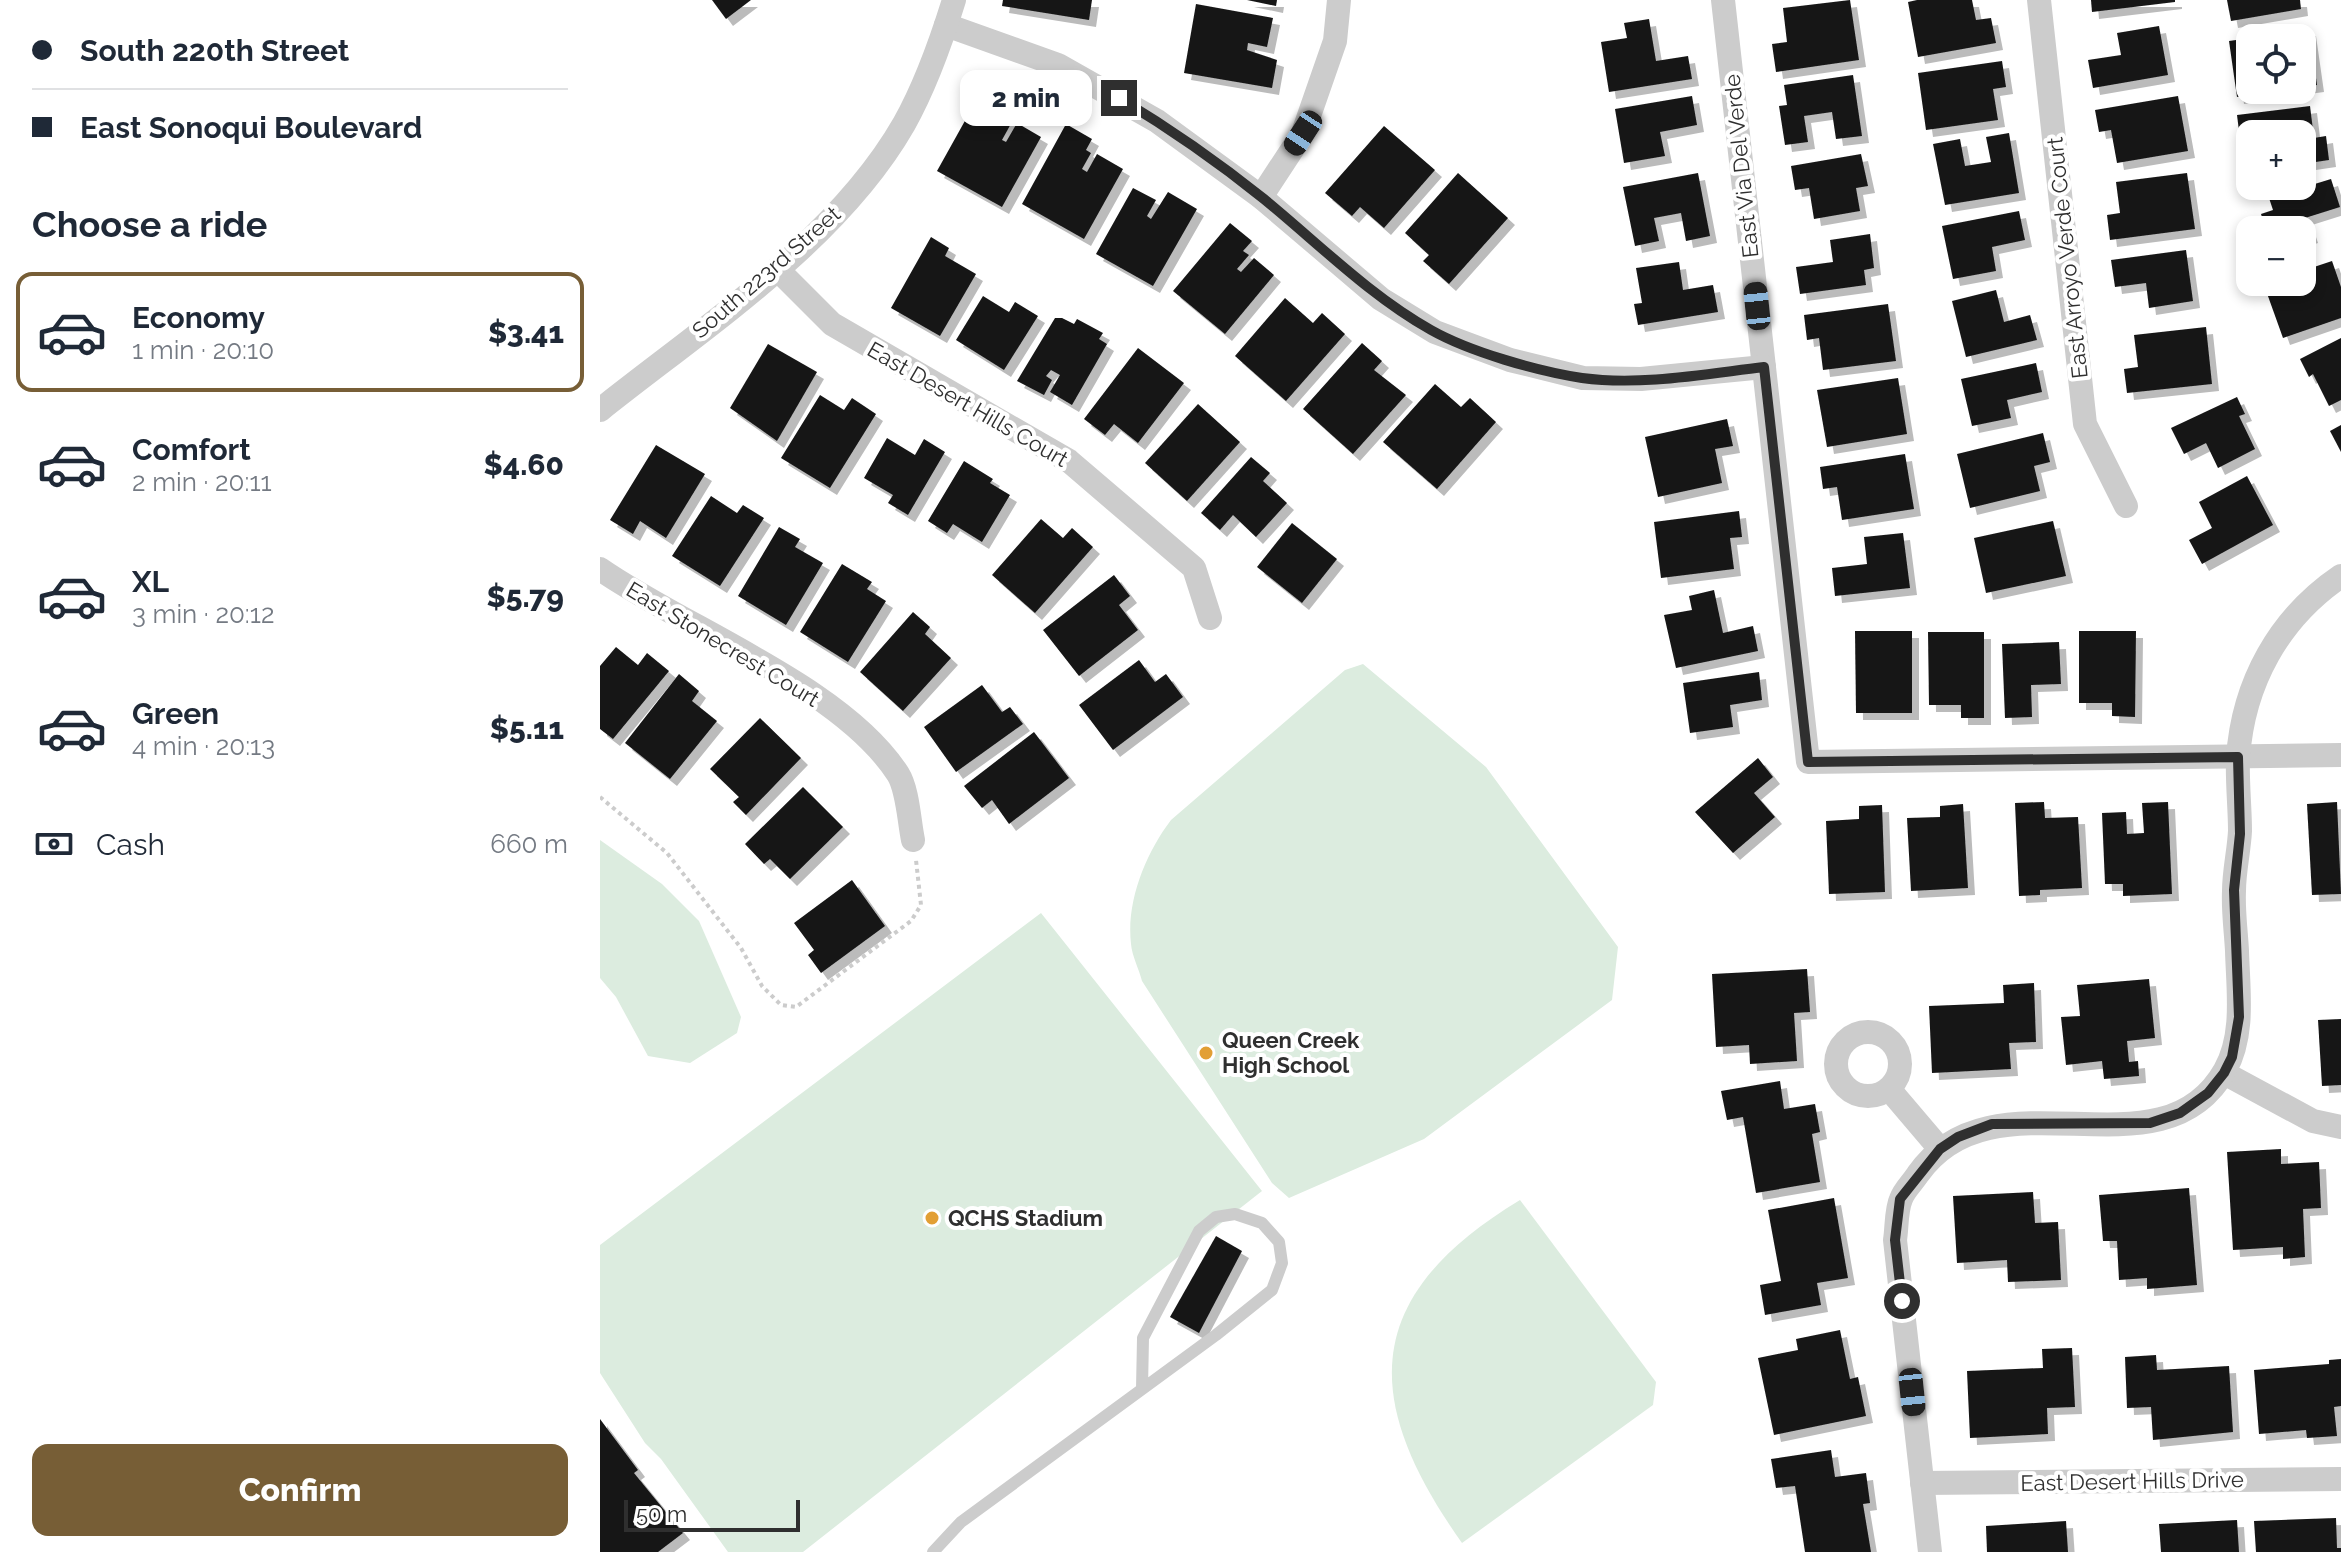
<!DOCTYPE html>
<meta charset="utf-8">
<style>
body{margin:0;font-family:Raleway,sans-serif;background:#f2f2f3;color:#1f2937;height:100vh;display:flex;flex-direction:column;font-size:30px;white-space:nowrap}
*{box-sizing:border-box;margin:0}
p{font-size:26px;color:#747a83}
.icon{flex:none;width:44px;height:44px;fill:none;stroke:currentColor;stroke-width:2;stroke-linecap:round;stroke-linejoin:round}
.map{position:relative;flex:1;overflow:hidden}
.details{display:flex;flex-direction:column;background:#fff;width:600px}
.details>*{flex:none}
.banner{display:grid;align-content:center;height:176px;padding:0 32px;background:#fff}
.controls{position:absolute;left:1636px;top:24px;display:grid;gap:16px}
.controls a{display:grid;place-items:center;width:80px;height:80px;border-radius:16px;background:#fff;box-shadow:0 4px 12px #0003;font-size:40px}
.scale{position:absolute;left:24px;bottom:20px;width:176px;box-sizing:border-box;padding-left:8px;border:4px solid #2f2f2f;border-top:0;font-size:22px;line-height:28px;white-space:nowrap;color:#2f2f2f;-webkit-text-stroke:6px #fff;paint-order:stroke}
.end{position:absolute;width:36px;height:36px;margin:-18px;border:10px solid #2f2f2f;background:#fff;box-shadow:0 0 0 4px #fff}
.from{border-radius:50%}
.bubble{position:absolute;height:56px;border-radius:16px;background:#fff;box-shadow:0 4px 12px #0003;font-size:26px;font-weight:800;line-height:56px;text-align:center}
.car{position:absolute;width:24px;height:48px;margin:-24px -12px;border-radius:10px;box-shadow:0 0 6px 2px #0007;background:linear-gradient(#222 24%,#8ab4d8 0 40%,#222 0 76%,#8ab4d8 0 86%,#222 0)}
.banner b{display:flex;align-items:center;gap:28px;height:76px;font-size:30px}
.banner b+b{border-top:2px solid #e0e1e3}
.banner i{width:20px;height:20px;background:#1f2937}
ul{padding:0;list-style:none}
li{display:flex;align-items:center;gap:24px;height:120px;margin:0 16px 12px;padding:0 16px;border:4px solid transparent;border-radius:16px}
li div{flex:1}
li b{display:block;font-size:30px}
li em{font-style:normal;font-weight:800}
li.on{border-color:#775e36}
li>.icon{width:72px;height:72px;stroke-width:1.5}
h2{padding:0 32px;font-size:36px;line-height:96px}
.pay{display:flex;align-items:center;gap:20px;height:88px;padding:0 32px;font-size:30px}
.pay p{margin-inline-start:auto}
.button{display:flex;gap:16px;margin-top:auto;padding:16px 32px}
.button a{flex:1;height:92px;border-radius:16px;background:#775e36;color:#fff;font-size:32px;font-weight:800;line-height:92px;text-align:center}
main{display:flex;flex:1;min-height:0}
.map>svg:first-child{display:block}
</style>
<main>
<section class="details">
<div class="banner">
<b><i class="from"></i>South 220th Street</b>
<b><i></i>East Sonoqui Boulevard</b>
</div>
<h2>Choose a ride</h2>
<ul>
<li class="on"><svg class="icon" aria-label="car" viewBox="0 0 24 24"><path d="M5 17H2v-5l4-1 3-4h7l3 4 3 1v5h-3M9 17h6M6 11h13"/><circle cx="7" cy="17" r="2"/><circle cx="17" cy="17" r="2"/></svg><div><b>Economy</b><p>1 min · 20:10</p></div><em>$3.41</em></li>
<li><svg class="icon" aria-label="car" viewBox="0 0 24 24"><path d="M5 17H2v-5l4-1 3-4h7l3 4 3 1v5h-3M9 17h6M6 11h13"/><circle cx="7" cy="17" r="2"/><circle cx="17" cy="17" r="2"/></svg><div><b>Comfort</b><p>2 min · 20:11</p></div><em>$4.60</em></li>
<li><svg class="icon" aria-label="car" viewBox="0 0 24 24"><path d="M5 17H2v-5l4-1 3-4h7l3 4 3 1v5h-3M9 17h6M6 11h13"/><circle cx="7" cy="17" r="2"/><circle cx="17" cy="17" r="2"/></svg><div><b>XL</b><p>3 min · 20:12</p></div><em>$5.79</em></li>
<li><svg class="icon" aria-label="car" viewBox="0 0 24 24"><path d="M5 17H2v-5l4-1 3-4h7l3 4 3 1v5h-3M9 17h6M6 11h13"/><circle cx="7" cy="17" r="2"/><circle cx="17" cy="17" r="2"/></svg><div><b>Green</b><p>4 min · 20:13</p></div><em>$5.11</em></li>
</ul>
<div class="pay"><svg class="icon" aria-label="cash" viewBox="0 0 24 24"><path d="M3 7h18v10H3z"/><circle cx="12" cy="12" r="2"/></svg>Cash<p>660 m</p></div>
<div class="button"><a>Confirm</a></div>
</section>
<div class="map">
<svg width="1741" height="1552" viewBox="0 0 1741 1552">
<defs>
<filter id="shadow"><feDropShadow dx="7" dy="7" stdDeviation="0" flood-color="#0004"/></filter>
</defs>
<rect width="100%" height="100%" fill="#fff"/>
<g fill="#dcecdf">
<path d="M763 664 886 767 1018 947 1012 1000 824 1139 689 1198 672 1183 542 981C539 969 532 956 531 944 526 901 546 853 571 820L745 670Z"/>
<polygon points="0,840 62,884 99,921 141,1017 137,1033 90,1063 48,1056 16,997 0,978"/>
<polygon points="441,913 662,1191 203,1552 128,1552 61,1459 45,1443 0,1373 0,1245"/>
<path d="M920 1200 1056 1382 1053 1405 862 1543C760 1399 761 1296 920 1200Z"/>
</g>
<g fill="#161616" filter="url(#shadow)">
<polygon points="112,0 151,0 126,19"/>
<polygon points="403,0 492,0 489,20 402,6"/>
<polygon points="647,0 677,0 676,6"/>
<polygon points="1250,0 1259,60 1176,72 1172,44 1187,42 1183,8"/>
<polygon points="1317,0 1372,0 1376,20 1391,18 1396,43 1318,57 1308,2"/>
<polygon points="1491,0 1575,0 1575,2 1492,12"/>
<polygon points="1627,0 1700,0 1701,9 1631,21"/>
<polygon points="596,4 673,18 667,47 648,43 647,50 677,60 672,88 584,73"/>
<polygon points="1049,19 1056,61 1088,56 1092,79 1009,92 1001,42 1027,38 1024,23"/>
<polygon points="1559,26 1568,75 1493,88 1488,60 1521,55 1517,33"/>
<polygon points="1709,29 1717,85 1702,87 1702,38 1660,36"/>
<polygon points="1650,38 1650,90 1670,92 1637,97 1629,41"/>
<polygon points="1402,61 1406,87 1393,89 1398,120 1326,130 1318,73"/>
<polygon points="1253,75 1262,136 1236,139 1232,112 1204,116 1208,142 1185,145 1179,106 1187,105 1184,85"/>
<polygon points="385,92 408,105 403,114 413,120 402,140 406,142 417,123 441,137 402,207 337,171 376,101 379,103"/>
<polygon points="1092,96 1097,125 1060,132 1065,156 1024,163 1015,109"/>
<polygon points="1578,96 1588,151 1517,163 1511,130 1499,132 1495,110"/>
<polygon points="1710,106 1714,138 1726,136 1729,160 1702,164 1702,134 1650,134 1650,170 1644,171 1637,115"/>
<polygon points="466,124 492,139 486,150 491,153 482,169 487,172 497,154 523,169 484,239 422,204"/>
<polygon points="784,126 835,170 784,228 760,207 752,216 725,193"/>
<polygon points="1409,133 1419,193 1345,205 1333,144 1360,139 1365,166 1391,162 1386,137"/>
<polygon points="1261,154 1268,186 1256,188 1260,211 1214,219 1209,188 1195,190 1191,166"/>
<polygon points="858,173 908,218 849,284 823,261 829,255 805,233"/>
<polygon points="1098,173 1110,236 1086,241 1081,213 1054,218 1059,241 1035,246 1023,187"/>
<polygon points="1587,173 1595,229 1510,240 1507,215 1520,213 1516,182"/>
<polygon points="1731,179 1740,207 1705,218 1711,236 1702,239 1702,230 1666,230 1661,214 1673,210 1669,198"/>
<polygon points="533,188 556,200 547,216 551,219 568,192 597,209 553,286 496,254"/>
<polygon points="1419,211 1425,240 1392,247 1396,271 1353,279 1342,226"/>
<polygon points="630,223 652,241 643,251 649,255 637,269 641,272 654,258 674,275 625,334 573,291"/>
<polygon points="1270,234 1274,268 1264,270 1266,285 1200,294 1196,267 1233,262 1230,240"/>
<polygon points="331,237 349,248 345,256 376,274 340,336 291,308"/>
<polygon points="1586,250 1593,301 1549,308 1546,283 1515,287 1511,260"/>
<polygon points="1732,261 1741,287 1741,318 1683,338 1664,285 1702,282 1702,271"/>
<polygon points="1079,262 1083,290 1113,285 1118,312 1038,325 1034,304 1042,303 1036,268"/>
<polygon points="1396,290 1404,322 1430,315 1437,340 1366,357 1352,301"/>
<polygon points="383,296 409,312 415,302 438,316 404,370 356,340"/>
<polygon points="685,298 713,323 722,313 745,334 686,401 635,356"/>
<polygon points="1288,304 1296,361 1223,370 1219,338 1207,340 1204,315"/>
<polygon points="455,318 462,318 474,324 477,319 503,333 499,339 507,344 472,405 450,392 460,375 451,370 446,376 452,380 444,395 417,381"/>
<polygon points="1606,327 1612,384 1527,393 1524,369 1538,367 1534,335"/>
<polygon points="1741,338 1741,400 1729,406 1713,374 1709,377 1700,359"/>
<polygon points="762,343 782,361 774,370 806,395 753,454 703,409"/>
<polygon points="168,344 217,372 177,441 130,408"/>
<polygon points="538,348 584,383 538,443 514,424 505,435 484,419"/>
<polygon points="1436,363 1442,392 1407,400 1411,418 1372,426 1361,379"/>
<polygon points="1298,378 1307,434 1227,447 1217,390"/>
<polygon points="835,384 861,407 870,398 896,422 837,489 783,442"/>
<polygon points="220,395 244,410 252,398 276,414 230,488 181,458"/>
<polygon points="1637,397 1645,414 1639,416 1655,449 1618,468 1606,443 1584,454 1571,428"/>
<polygon points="598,404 640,442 587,501 545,463"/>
<polygon points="1127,419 1133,446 1115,449 1122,483 1058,497 1045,437"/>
<polygon points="1741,425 1741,452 1730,431"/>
<polygon points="1443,433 1450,462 1434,466 1440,491 1370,508 1357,454"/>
<polygon points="287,438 315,455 324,439 345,452 308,515 288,503 293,495 264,478"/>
<polygon points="56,445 105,474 66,538 40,521 33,534 10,520"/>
<polygon points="1305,454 1314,509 1242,520 1237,487 1223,489 1220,467"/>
<polygon points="651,457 670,473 663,481 687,503 656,537 633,515 620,530 601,513"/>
<polygon points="364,461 393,479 390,483 410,495 382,542 353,524 347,533 328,521"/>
<polygon points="1647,476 1673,525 1602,564 1589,540 1612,528 1599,502"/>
<polygon points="111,496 137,513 143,505 164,518 120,586 72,556"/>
<polygon points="1139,511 1142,537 1130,538 1134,569 1061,578 1054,522"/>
<polygon points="441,519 463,538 472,528 493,547 435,613 392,575"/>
<polygon points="1453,521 1466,576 1386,593 1374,538"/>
<polygon points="692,523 737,559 702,603 657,567"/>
<polygon points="179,527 200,539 195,547 223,563 186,625 138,596"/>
<polygon points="1303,533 1310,588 1235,596 1232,568 1267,564 1264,537"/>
<polygon points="242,564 272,582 267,589 286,601 248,662 200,632"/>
<polygon points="514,575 530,596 519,605 538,630 479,676 443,630"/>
<polygon points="1114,590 1123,633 1153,626 1158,651 1076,668 1064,615 1092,610 1089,596"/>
<polygon points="313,612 330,627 325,634 351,658 303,711 260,672"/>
<polygon points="1255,631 1312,631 1312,713 1256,713"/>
<polygon points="1479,631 1536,631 1535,717 1512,716 1512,703 1479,703"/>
<polygon points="1328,632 1384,632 1384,718 1361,718 1361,705 1329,705"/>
<polygon points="1459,642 1461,684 1431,685 1432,717 1405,718 1402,644"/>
<polygon points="16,647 38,665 47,653 69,671 13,739 0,729 0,666"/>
<polygon points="539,660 555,682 566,674 583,697 513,750 479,705"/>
<polygon points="1159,672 1162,700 1130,705 1133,727 1090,733 1083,683"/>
<polygon points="79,674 99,691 92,701 117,721 70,779 25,743"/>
<polygon points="382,685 402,712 410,707 423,724 356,772 324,727"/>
<polygon points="160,718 201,758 146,815 133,802 139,797 110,769"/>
<polygon points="434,732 469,778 409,824 392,800 382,808 364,786"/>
<polygon points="1158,758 1173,777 1154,793 1175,817 1133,853 1095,812"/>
<polygon points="203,787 243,827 190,879 170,859 164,864 145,844"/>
<polygon points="1444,802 1445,818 1478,817 1482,888 1440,890 1440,895 1419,896 1415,803"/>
<polygon points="1568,802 1572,894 1523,896 1523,884 1505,884 1502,813 1526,812 1527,834 1544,833 1542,803"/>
<polygon points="1737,802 1741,894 1712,895 1707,804"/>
<polygon points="1363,804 1368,888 1311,891 1307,818 1340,817 1340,806"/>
<polygon points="1282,805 1285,892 1229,894 1226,821 1259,819 1259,806"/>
<polygon points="252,880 285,926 221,973 208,955 214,950 194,923"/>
<polygon points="1207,969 1210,1012 1194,1013 1197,1061 1150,1064 1149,1045 1116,1047 1112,974"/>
<polygon points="1549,979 1555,1038 1527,1041 1529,1062 1538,1061 1539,1076 1504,1079 1502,1061 1466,1065 1461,1017 1480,1016 1477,985"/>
<polygon points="1434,983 1436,1042 1409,1043 1411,1069 1332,1073 1329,1006 1404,1003 1403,985"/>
<polygon points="1741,1019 1741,1085 1722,1086 1718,1020"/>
<polygon points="1180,1081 1184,1109 1215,1104 1220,1132 1212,1134 1220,1182 1156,1193 1143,1117 1127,1120 1121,1091"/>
<polygon points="1681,1149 1681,1164 1719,1162 1721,1208 1703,1209 1705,1257 1683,1259 1683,1247 1633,1250 1627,1152"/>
<polygon points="1589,1188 1597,1285 1547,1289 1547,1278 1519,1280 1517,1241 1503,1241 1499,1195"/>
<polygon points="1433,1192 1435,1223 1458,1222 1461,1280 1408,1282 1407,1260 1357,1263 1353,1196"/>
<polygon points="1234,1198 1248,1278 1217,1283 1221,1305 1165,1315 1160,1285 1181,1281 1168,1210"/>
<polygon points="616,1236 642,1251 599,1333 570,1317"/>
<polygon points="1240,1330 1250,1379 1258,1377 1266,1416 1174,1435 1158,1358 1198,1350 1196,1339"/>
<polygon points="1472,1348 1475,1407 1447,1408 1448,1434 1370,1438 1367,1371 1443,1368 1442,1349"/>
<polygon points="1556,1355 1557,1370 1629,1366 1633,1432 1553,1440 1551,1407 1527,1408 1525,1357"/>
<polygon points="1741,1359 1741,1406 1734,1407 1737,1436 1707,1438 1706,1430 1659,1434 1654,1370 1729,1364 1729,1360"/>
<polygon points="0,1419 38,1470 34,1473 83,1533 58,1552 0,1552"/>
<polygon points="1231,1450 1235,1477 1266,1473 1270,1503 1263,1504 1271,1552 1205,1552 1195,1486 1176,1488 1171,1459"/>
<polygon points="1736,1518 1737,1548 1741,1548 1741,1552 1656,1552 1654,1521"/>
<polygon points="1637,1520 1639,1552 1561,1552 1559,1524"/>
<polygon points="1466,1521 1468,1552 1387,1552 1386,1526"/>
</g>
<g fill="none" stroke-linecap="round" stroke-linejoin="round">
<polyline stroke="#ccc" stroke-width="4" stroke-dasharray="4 4" stroke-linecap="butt" points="0,797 67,853 141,948 162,986 181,1005 196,1007 311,921 321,905 316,860"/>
<polyline stroke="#ccc" stroke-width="12" points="333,1552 361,1522 616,1335 672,1290 682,1263 679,1242 662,1223 635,1214 616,1217 599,1231 543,1338 542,1389"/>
<g stroke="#ccc" stroke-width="24">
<polyline points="1123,0 1208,762 1741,755"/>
<polyline points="1439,0 1485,424 1526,506"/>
<polyline points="346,25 458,65 557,121 661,197 781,299 835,332 910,360 983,378 1041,379 1164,367"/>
<polyline points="661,197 703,133 735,41 739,0"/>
<polyline points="177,269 232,324 469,461 594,568 610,618"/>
<path d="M0 410C104 327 237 241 304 124 326 85 341 42 354 0"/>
<path d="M0 569C86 629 242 687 298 774 308 790 309 821 313 840"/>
<circle cx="1268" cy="1064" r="32"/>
<polyline points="1624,1073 1713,1121 1741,1127"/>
<polyline points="1289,1089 1340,1149"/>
<polyline points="1322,1483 1741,1479"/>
<path d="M1330 1552 1295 1240C1297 1228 1296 1210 1301 1199 1304 1190 1313 1182 1318 1174 1395 1065 1561 1184 1625 1070 1645 1035 1638 989 1637 951 1636 931 1633 911 1634 891 1634 871 1639 851 1640 831 1640 807 1637 782 1638 758 1643 683 1679 618 1741 576"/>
</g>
</g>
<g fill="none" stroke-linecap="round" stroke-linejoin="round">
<path stroke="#2f2f2f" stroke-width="10" d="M519 98C569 128 618 162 664 199 719 244 769 295 831 330 870 352 937 371 982 378 1041 386 1105 374 1164 367L1208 762 1638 757 1640 834 1634 890 1639 1017 1632 1057 1624 1073 1608 1093 1580 1113 1550 1123 1392 1124 1358 1137 1340 1149 1300 1199 1295 1240 1302 1301"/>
</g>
<g fill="#e29f34" stroke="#fff" stroke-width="3">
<circle cx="606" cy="1053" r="8"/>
<circle cx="332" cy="1218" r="8"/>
</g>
<g text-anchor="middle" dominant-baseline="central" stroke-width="8" stroke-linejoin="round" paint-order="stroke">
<g font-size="22" fill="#2f2f2f" stroke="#fff">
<text transform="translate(1141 166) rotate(-96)">East Via Del Verde</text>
<text transform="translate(1467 258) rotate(-96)">East Arroyo Verde Court</text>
<text transform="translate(166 272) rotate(-41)">South 223rd Street</text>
<text transform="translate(368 404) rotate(30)">East Desert Hills Court</text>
<text transform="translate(123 644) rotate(31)">East Stonecrest Court</text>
<text transform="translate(1532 1481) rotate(-1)">East Desert Hills Drive</text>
</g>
<g font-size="22" font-weight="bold" fill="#2f2f2f" stroke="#fff" text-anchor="start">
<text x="622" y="1040">Queen Creek<tspan x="622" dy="25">High School</tspan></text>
<text x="348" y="1218">QCHS Stadium</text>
</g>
</g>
</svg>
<div class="controls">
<a><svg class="icon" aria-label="locate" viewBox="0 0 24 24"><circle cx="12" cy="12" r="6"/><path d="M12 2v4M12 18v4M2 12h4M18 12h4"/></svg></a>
<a>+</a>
<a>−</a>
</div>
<div class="scale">50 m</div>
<i class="end from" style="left:1302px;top:1301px"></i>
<i class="end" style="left:519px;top:98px"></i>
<div class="bubble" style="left:360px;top:70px;width:132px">2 min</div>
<i class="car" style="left:703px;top:133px;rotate:213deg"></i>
<i class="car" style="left:1157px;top:306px;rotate:354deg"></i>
<i class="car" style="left:1312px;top:1392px;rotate:174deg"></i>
</div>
</main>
